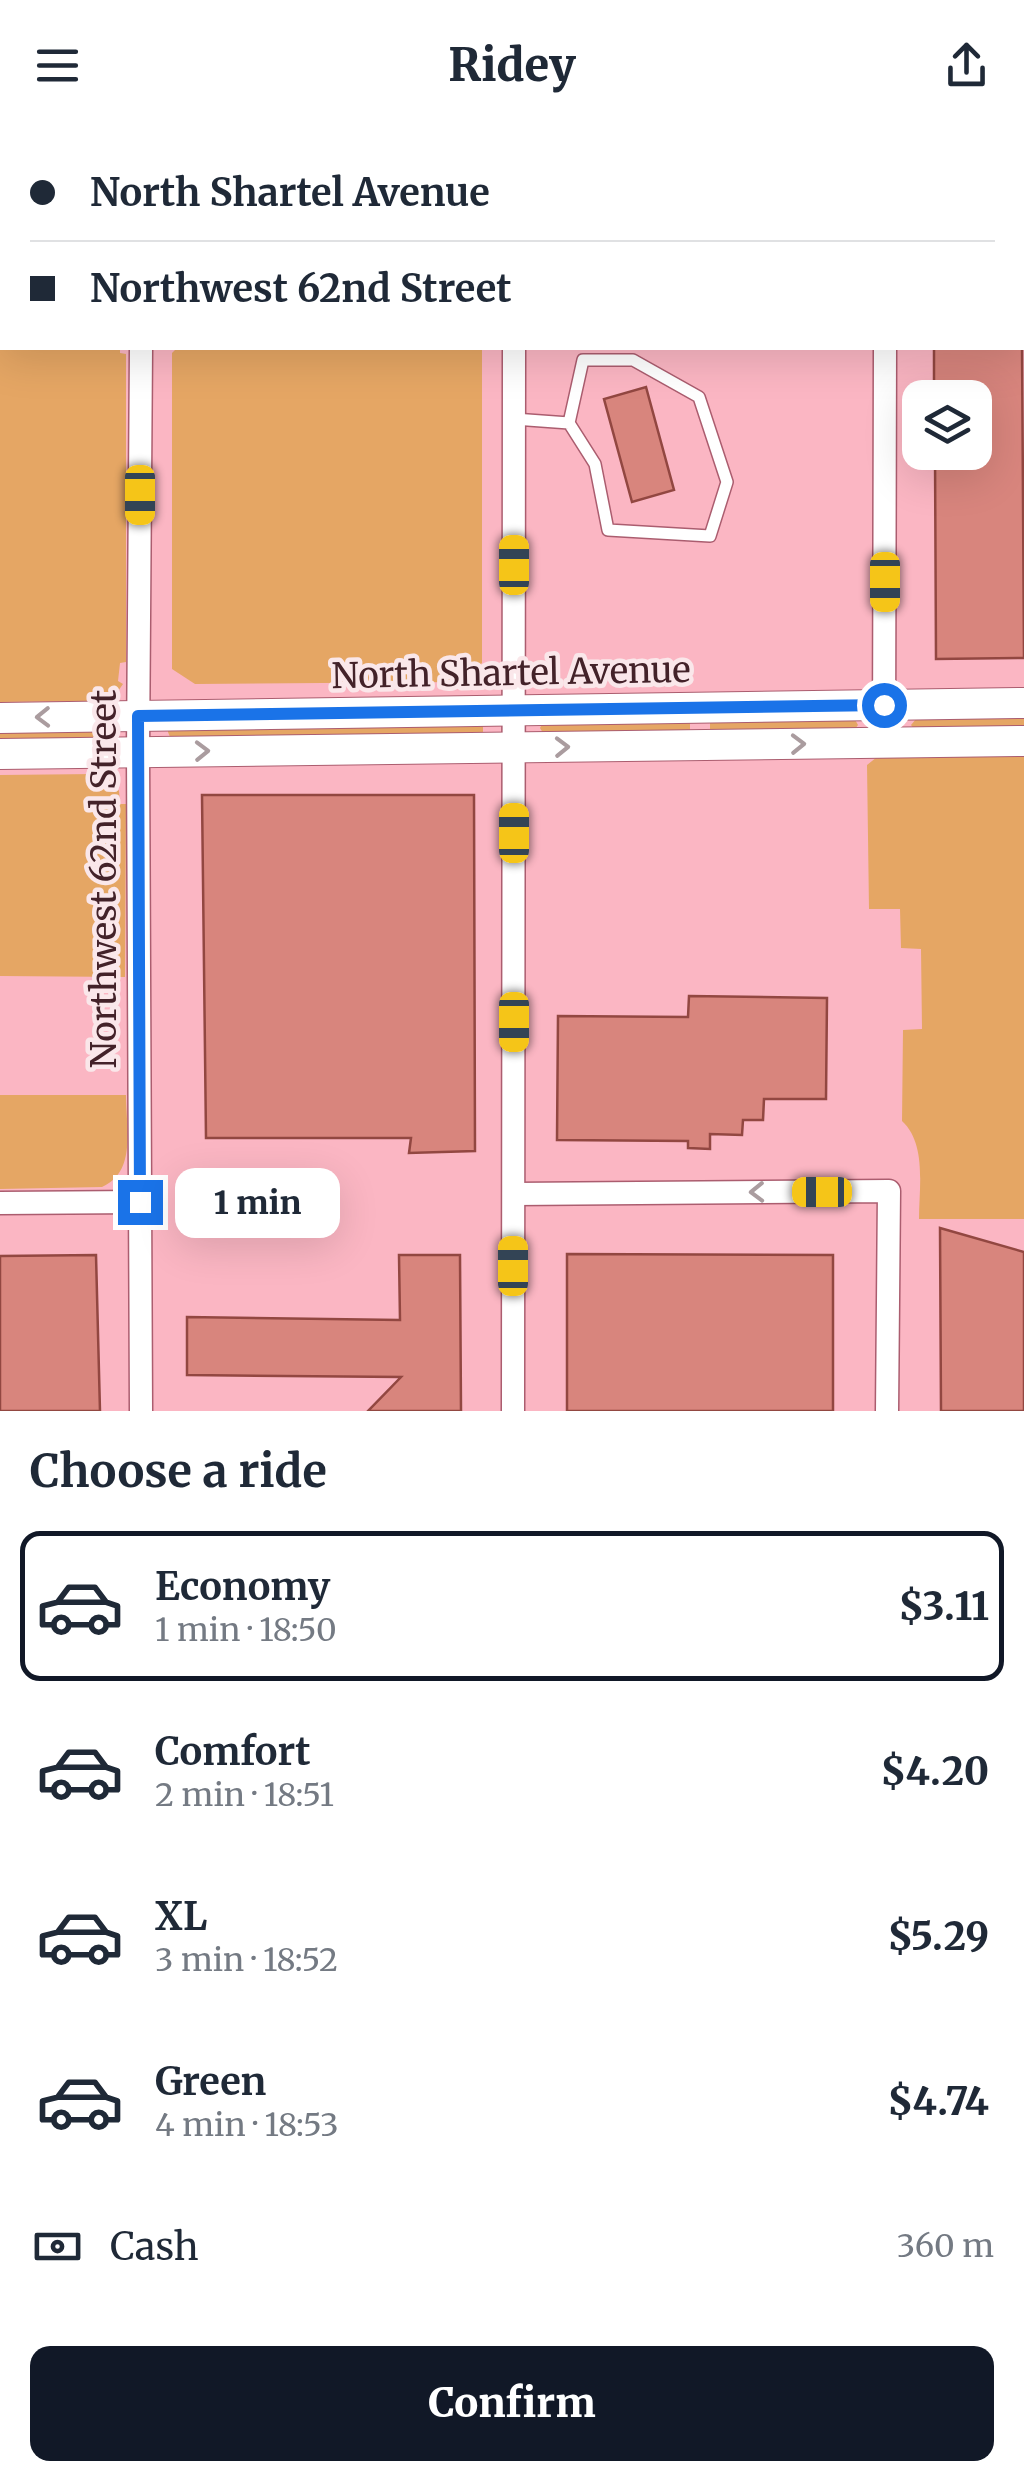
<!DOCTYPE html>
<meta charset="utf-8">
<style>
body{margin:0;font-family:Merriweather,serif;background:#f2f2f3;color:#1f2937;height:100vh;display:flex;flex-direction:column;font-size:38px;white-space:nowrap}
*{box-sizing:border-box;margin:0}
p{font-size:32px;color:#747a83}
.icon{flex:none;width:55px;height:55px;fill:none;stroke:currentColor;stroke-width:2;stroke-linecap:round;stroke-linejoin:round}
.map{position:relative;height:1281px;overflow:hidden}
.side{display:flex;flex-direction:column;background:#fff;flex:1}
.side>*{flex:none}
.banner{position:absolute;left:0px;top:0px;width:1025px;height:220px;box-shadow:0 10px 40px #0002;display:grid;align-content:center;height:220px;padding:0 30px;background:#fff}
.tools{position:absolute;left:902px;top:250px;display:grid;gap:20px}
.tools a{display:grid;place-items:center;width:90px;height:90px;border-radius:20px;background:#fff;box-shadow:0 10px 40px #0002;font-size:50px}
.end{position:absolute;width:45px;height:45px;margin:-22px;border:12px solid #1a73e8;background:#fff;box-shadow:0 0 0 5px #fff}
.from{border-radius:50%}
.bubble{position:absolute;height:70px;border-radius:20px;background:#fff;box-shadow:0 10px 40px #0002;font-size:32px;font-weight:800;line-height:70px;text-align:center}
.car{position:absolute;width:30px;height:60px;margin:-30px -15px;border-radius:12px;box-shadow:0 0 8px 2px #0007;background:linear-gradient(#f5c518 24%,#345 0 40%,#f5c518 0 76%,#345 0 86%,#f5c518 0)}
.banner b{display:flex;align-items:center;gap:35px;height:95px;font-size:38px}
.banner b+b{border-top:2px solid #e0e1e3}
.banner i{width:25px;height:25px;background:#1f2937}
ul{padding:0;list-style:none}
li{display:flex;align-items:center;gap:30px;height:150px;margin:0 20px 15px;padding:0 10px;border:5px solid transparent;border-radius:20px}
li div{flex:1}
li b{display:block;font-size:38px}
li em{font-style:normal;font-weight:800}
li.current{border-color:#111827}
li>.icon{width:90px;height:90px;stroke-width:1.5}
h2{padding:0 30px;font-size:45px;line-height:120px}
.pay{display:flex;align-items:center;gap:25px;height:110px;padding:0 30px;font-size:38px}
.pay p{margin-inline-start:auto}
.button{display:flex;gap:20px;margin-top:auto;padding:20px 30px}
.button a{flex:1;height:115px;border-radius:20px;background:#111827;color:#fff;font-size:40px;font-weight:800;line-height:115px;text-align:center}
header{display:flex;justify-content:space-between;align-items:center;height:130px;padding:0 30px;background:#fff;font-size:45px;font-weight:800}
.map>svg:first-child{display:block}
</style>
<header><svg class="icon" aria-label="menu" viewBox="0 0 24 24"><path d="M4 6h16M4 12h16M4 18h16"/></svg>Ridey<svg class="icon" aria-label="share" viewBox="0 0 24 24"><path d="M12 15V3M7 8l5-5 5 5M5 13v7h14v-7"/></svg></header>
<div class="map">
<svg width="1024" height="1281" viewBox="0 0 1024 1281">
<rect width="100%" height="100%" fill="#fbb6c3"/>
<g fill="#e5a664">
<polygon points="0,0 125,0 2,2 2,218 120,218 120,223 126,224 126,532 120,533 118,551 123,554 116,564 100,571 0,572"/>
<polygon points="177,218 482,218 482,533 459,552 195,554 172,539 172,223"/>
<polygon points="1024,587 1024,598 914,599 911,595 916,589"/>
<polygon points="854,588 858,595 855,599 710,602 710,591"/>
<polygon points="690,592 690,602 543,603 540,598 542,594"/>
<polygon points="483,593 483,603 170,607 168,602 168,599"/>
<polygon points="112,599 110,608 0,611 0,600"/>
<path d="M1024 625V1089H919C919 1058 927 1014 902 991L903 900 922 899 921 819 901 818 900 779H869L867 635 877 627Z"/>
<polygon points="96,644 111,648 119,661 120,674 126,674 125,847 0,846 0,645"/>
<path d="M0 965H126C126 997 137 1042 102 1057L0 1059Z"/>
</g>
<g fill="#d8857d" stroke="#924741" stroke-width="2.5">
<rect x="213" y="0" width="267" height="2"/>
<polygon points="1022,212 1024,528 936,529 935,322 975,322 975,268 934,268 934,218 1022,218"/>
<polygon points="646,257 674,360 632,372 604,269"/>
<polygon points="202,665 474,665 475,1021 409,1023 411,1008 206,1008"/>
<polygon points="689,866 827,868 826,969 764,969 763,990 743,990 742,1005 710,1004 710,1019 688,1018 688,1011 557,1010 558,886 688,887"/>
<polygon points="940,1098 1024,1122 1024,1281 941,1281"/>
<polygon points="567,1124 833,1125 833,1281 567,1281"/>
<polygon points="96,1125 100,1281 0,1281 0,1126"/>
<polygon points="399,1125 460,1125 461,1281 368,1281 401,1247 187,1245 187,1187 400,1190"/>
</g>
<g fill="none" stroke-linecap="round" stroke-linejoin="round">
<defs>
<polyline id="lane" points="514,289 569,293 595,334 608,400 710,406 727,352 699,267 633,230 583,230 569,293"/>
<g id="street">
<polyline points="513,0 513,2"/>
<polyline points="143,2 143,0"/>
<polyline points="1022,155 1024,155"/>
<polyline points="884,613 885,218"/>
<polyline points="514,1064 889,1061 887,1281"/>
<polyline points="0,1073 140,1072"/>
<polyline points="141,1281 138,622 141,218"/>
<polyline points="513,1281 514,218"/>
</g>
<g id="secondary">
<polyline points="0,588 1024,573"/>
<polyline points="0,624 1024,611"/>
</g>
</defs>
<use href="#lane" stroke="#ab5d6f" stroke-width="14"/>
<use href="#street" stroke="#ab5d6f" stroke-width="25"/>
<use href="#secondary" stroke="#ab5d6f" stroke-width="32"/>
<use href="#lane" stroke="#fff" stroke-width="11"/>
<use href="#street" stroke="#fff" stroke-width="22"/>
<use href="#secondary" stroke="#fff" stroke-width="30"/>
</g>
<defs><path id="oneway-chevron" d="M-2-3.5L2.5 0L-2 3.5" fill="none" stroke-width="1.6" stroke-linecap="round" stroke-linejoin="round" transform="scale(2.5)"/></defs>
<g stroke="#aa9c9f">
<use href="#oneway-chevron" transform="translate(43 587) rotate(179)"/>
<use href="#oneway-chevron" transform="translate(798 614) rotate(-1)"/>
<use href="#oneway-chevron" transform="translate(562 617) rotate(-1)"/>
<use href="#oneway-chevron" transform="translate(202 621) rotate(-1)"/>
<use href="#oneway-chevron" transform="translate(757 1062) rotate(179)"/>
</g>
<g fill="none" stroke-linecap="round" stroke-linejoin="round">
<polyline stroke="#1a73e8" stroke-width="12" points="140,1072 138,586 884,575"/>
</g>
<g text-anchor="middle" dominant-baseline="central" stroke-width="9" stroke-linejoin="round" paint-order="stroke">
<g font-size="35" fill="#432229" stroke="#fae7ea">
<text transform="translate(511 543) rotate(-1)">North Shartel Avenue</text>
<text transform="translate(104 749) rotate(-90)">Northwest 62nd Street</text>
</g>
</g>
</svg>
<div class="tools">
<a><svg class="icon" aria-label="layers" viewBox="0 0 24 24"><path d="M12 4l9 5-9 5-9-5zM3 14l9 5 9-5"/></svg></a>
</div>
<i class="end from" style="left:884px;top:575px"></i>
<i class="end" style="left:140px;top:1072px"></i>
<div class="bubble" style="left:175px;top:1038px;width:165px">1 min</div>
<i class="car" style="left:140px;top:365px;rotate:180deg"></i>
<i class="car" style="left:514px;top:435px;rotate:0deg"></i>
<i class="car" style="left:885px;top:452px;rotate:180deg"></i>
<i class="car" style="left:514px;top:703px;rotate:0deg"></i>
<i class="car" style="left:514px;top:892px;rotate:180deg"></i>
<i class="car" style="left:822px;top:1062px;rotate:270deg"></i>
<i class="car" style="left:513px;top:1136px;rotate:0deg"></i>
<div class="banner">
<b><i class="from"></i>North Shartel Avenue</b>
<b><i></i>Northwest 62nd Street</b>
</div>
</div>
<section class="side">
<h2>Choose a ride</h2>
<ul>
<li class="current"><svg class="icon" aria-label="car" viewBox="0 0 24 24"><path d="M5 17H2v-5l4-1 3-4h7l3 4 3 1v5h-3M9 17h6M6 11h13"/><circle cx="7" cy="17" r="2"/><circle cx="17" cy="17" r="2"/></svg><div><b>Economy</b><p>1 min · 18:50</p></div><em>$3.11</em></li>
<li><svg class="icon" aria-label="car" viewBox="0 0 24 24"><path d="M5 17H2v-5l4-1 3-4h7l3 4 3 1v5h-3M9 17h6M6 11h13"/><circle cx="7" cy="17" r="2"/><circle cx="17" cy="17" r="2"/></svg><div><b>Comfort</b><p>2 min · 18:51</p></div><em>$4.20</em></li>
<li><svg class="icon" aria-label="car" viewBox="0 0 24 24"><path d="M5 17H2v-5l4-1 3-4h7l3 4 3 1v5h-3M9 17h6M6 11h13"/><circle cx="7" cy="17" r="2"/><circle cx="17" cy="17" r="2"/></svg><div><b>XL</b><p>3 min · 18:52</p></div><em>$5.29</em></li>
<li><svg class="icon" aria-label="car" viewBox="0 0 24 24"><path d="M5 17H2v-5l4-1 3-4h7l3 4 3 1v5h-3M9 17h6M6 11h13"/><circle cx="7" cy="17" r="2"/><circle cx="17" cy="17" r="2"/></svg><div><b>Green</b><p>4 min · 18:53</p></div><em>$4.74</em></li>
</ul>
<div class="pay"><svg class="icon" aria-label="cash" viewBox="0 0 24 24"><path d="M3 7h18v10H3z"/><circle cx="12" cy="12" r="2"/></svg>Cash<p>360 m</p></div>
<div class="button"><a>Confirm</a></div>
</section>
